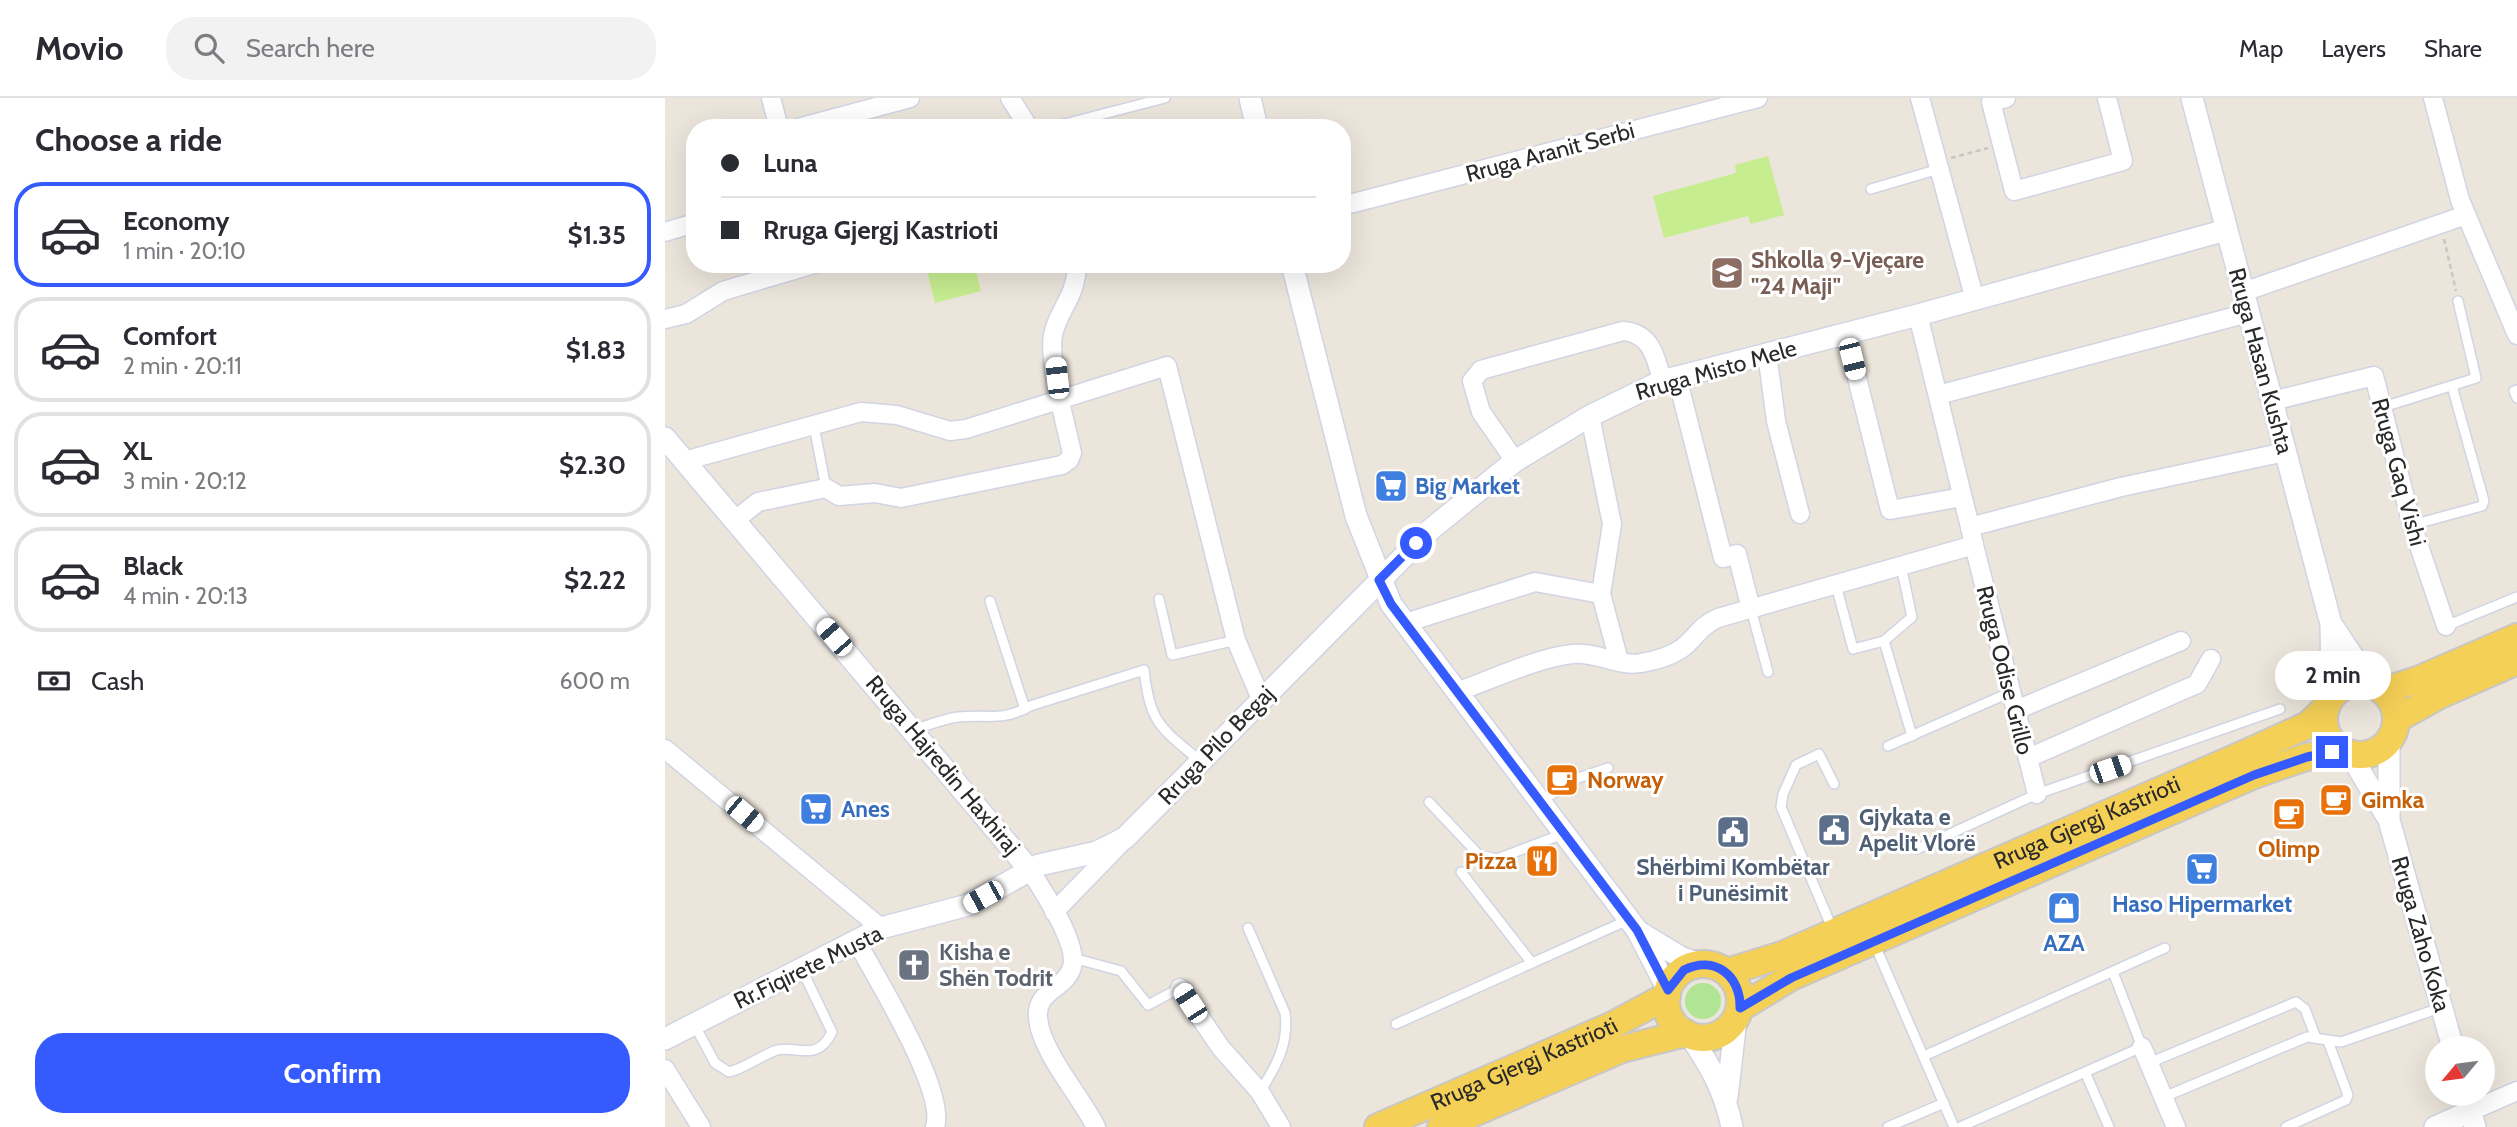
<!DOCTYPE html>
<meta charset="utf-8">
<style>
body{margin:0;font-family:Cabin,sans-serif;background:#f2f2f3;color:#2b2b33;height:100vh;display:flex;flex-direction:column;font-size:26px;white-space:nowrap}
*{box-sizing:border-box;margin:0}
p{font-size:23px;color:#7c7c81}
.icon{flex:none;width:38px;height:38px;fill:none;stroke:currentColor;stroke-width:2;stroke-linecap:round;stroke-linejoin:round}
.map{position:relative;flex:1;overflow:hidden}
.drawer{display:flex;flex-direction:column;background:#fff;width:665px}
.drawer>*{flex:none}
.top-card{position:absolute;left:21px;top:21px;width:665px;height:154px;border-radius:28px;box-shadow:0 7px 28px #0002;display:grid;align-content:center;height:154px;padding:0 35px;background:#fff}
.needle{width:46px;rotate:241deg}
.fabs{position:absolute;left:1760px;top:938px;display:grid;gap:14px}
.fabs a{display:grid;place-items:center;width:70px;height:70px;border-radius:50%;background:#fff;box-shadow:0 7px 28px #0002;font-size:35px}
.end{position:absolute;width:32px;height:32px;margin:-16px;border:9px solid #355bff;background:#fff;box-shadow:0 0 0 4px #fff}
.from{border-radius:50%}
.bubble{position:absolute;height:49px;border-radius:24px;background:#fff;box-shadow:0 7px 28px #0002;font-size:23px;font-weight:800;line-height:49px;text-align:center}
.car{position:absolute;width:21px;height:42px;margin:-21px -10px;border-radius:9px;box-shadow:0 0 5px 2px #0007;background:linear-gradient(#fff 24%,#345 0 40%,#fff 0 76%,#345 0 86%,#fff 0)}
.top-card b{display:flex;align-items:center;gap:24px;height:66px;font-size:26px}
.top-card b+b{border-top:2px solid #e1e1e2}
.top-card i{width:18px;height:18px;background:#2b2b33}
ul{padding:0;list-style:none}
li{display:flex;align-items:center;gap:21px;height:105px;margin:0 14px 10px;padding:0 21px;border:4px solid #e1e1e2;border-radius:28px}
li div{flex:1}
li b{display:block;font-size:26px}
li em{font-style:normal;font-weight:800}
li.active{border-color:#355bff}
li>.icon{width:63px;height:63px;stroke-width:1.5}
h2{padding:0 35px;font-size:32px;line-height:84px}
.pay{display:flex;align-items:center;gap:18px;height:77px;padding:0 35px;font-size:26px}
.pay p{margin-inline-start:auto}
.action{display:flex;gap:14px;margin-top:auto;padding:14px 35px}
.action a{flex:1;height:80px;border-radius:28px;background:#355bff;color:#fff;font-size:28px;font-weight:800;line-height:80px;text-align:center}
header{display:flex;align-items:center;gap:42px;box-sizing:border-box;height:98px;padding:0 35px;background:#fff;border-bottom:2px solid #e1e1e2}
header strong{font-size:33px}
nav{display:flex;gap:38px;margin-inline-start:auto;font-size:24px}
.search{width:490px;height:63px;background:#f2f2f3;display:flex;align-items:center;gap:18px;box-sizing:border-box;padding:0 24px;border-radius:28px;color:#7c7c81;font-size:26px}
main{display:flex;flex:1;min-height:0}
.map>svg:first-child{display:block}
</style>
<header>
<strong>Movio</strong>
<div class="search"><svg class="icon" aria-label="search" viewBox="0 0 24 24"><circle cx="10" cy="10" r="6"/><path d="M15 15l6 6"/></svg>Search here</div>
<nav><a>Map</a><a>Layers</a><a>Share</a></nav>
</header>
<main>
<section class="drawer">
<h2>Choose a ride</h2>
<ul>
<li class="active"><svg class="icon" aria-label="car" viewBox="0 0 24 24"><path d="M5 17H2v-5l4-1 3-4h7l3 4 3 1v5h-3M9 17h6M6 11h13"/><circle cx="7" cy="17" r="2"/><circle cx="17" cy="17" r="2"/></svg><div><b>Economy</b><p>1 min · 20:10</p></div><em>$1.35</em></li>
<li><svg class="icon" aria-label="car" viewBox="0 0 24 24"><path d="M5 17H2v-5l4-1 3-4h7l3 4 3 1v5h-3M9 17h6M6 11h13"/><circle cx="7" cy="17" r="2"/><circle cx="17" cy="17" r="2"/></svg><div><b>Comfort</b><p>2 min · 20:11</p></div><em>$1.83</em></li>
<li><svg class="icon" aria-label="car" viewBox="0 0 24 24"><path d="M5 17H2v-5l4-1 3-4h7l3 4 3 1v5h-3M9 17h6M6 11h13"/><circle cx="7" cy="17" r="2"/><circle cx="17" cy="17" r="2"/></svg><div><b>XL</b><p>3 min · 20:12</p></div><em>$2.30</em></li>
<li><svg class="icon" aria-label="car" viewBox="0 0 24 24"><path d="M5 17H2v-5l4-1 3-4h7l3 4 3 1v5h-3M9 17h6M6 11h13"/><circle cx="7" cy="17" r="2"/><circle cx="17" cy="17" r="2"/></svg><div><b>Black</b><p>4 min · 20:13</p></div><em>$2.22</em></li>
</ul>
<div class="pay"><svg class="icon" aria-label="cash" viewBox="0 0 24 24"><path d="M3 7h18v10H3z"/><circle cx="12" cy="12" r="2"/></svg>Cash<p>600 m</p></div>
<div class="action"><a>Confirm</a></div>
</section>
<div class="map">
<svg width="1852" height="1029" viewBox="0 0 1852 1029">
<rect width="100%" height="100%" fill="#ece5db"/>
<circle fill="#b0e595" cx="1038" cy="903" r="18"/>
<g fill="#c6ed90">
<polygon points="1103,58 1119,117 1086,126 1083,118 999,140 988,98 1071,75 1070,67"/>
<polygon points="288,166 309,166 316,193 270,205 262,173"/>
</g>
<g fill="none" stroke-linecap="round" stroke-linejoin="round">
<defs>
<g id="service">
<polyline points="384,30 500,0"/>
<polyline points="1206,91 1274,71"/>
<polyline points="1852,292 1849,293 1852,300"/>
<polyline points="1715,310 1811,280 1793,203"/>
<polyline points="149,328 161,390"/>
<polyline points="1747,427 1817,408 1819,403 1787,288"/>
<polyline points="1171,487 1188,551 1219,543 1247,638"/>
<polyline points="494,501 507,557 571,542"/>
<polyline points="325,503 360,611"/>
<polyline points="1086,511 1103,574"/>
<polyline points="1781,528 1852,499"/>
<polyline points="1219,543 1247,519 1236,468"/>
<path d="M249 632C263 627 278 621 293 619 322 616 337 624 365 608L479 572C485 626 495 629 535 663"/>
<polyline points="1223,648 1346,594"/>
<polyline points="876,703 913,680 943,670"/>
<polyline points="764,704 814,757 832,761 898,736"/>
<polyline points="1252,751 1372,696 1615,611"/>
<polyline points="796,774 867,865"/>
<path d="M583 830 620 915C624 947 611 968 595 994"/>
<polyline points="1167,830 1116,709 1118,696 1131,667 1154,656 1169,686"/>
<polyline points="1209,845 1289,1029"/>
<polyline points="408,860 456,873 483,907 515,890"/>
<path d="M29 926 50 965 64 974C80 970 94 959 109 953 130 945 151 967 167 934L137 872"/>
<polyline points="731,926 963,822"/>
<polyline points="1259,958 1500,850"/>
<polyline points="1484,965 1631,904 1640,911 1651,940"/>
<polyline points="1420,974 1444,1029"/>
<polyline points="1499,999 1642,939 1676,944 1775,910"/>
<polyline points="1223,1029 1279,1005"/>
<polyline points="1295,1029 1477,949 1448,874"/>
<polyline points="1621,1029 1681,1002 1683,997 1663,943"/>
</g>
<g id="minor">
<polyline points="106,0 114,30"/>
<polyline points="345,0 364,30"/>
<polyline points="1255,0 1310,202"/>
<polyline points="1341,0 1326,4 1349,93 1458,63 1442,0"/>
<polyline points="1768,0 1795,102 1852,237"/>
<polyline points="133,30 245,0"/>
<polyline points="677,108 1093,0"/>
<polyline points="0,134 30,125"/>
<polyline points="1578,194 1801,117"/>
<polyline points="1253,217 1305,429"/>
<polyline points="0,221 21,216 58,193 149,166"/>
<polyline points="1181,236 1225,412 1297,399"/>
<polyline points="1102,255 1111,323 1135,416"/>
<polyline points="1012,279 1058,460 1072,456 1086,511"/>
<polyline points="1273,297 1583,215"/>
<polyline points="1607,303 1709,278 1747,427 1781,528"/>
<polyline points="925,318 947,426 936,496 954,563"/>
<polyline points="19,363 196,314 232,317 285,333 301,331 502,268 571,542 596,601"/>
<path d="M850 363 816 314 807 283 816 272 958 233C986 235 991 259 997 283"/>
<path d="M69 423 93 404 161 390 174 398 210 395 236 400 397 367 404 362 407 355C401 328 383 262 388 237 393 211 411 201 412 166"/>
<polyline points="1309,447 1372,696"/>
<polyline points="740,525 870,484 936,496"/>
<path d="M794 593C828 581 872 560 907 556 931 553 953 569 976 565 990 563 1010 557 1021 547 1033 536 1037 527 1053 520L1309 447 1305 429 1456 389 1620 354"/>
<polyline points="1351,612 1516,543"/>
<polyline points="0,651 216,830"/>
<polyline points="1363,660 1532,586 1546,561"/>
<path d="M364 771C377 791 414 846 407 869 401 891 370 892 373 920 376 954 415 997 431 1029"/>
<polyline points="389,814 458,743"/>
<path d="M191 842C210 878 282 993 270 1029"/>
<polyline points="515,890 556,950 595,994 616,1029"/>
<polyline points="1477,949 1511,1029"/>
<polyline points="0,971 36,1029"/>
<polyline points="1806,1013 1852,993"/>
</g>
<g id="tertiary">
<polyline points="585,0 592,30"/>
<polyline points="1527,0 1666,526 1667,597"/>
<polyline points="627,166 691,418 726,506 972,832 1003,892"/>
<polyline points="0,340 364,771"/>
<polyline points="1669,530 1706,586"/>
<polyline points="1724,644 1724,722 1788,950"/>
<polyline points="1685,656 1721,717"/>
<polyline points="974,834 1017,860 1035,866"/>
<path d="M1025 938C1045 967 1060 994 1067 1029"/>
<polyline points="0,941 216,830 303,807 374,767 432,754 460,740 765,432 850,363 925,318 997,283 1253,217 1561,132"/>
<polyline points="1801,996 1810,1029"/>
<polyline points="1062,999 1071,921"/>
<polyline points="1770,1029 1806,1013"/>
</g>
<g id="primary">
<circle cx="1695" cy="621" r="36"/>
<polyline points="1718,593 1755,581 1852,539"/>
<polyline points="1732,621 1775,597 1852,563"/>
<circle cx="1038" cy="903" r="37"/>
<path id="s1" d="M1062 874 1117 857 1579 656 1643 627 1661 610"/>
<polyline points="1075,910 1126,879 1589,677 1641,659 1680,654"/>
<path id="s2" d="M713 1029 948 927 1002 898"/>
<polyline points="776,1029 957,951 1021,935"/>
</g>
</defs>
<use href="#service" stroke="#d0d4e3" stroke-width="12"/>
<use href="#minor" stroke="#d0d4e3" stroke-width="21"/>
<use href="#tertiary" stroke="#d0d4e3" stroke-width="24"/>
<use href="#primary" stroke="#c7c7c7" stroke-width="30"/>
<g stroke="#c7c7c7" stroke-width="2.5" stroke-dasharray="5 3.5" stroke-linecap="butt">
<polyline points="1286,60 1323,50"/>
<polyline points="1779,141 1791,193"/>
</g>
<use href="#service" stroke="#fff" stroke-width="9"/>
<use href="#minor" stroke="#fff" stroke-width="18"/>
<use href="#tertiary" stroke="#fff" stroke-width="21"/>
<use href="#primary" stroke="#f5d057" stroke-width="26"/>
</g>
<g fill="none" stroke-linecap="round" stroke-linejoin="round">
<path stroke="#355bff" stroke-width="9" d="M751 445 714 482 726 506 972 832 1003 892 1019 872C1049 857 1076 877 1075 910L1126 880 1589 677 1642 659 1667 654"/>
</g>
<defs>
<symbol id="school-square" viewBox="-11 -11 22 22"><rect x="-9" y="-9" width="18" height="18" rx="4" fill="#8d6e63" stroke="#fff"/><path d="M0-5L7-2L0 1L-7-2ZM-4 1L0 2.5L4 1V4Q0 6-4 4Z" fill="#fff"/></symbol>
<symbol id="supermarket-square" viewBox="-11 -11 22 22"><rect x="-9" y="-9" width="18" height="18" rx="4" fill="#3f7fe0" stroke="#fff"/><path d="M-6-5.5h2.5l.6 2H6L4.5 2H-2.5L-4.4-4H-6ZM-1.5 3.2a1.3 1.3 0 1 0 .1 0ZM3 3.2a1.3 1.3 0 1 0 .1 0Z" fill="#fff"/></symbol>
<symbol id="cafe-square" viewBox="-11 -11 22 22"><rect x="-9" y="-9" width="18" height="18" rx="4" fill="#e8710a" stroke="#fff"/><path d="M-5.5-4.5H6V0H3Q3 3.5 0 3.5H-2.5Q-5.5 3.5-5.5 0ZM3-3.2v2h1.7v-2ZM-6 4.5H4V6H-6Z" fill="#fff"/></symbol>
<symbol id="civic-square" viewBox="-11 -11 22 22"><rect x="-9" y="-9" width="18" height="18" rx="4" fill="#5c6f8a" stroke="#fff"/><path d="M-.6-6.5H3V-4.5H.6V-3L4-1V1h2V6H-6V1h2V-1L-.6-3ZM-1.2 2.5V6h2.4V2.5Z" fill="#fff"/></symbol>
<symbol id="restaurant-square" viewBox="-11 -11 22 22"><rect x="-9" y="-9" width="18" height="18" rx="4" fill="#e8710a" stroke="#fff"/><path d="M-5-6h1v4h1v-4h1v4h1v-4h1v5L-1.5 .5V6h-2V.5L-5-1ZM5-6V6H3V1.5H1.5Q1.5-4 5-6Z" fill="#fff"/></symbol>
<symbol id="shop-square" viewBox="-11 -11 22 22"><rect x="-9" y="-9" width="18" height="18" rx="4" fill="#3f7fe0" stroke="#fff"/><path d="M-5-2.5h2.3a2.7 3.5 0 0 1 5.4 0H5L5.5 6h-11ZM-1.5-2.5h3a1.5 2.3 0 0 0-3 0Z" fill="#fff"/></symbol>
<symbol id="church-square" viewBox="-11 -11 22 22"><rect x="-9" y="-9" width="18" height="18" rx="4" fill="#6b7280" stroke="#fff"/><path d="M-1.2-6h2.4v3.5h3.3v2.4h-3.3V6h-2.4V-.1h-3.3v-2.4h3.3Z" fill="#fff"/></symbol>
</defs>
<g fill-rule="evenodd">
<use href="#school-square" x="1043" y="156" width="38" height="38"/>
<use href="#supermarket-square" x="707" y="369" width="38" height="38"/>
<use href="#cafe-square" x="878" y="663" width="38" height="38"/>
<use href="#cafe-square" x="1652" y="683" width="38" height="38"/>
<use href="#supermarket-square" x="132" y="692" width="38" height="38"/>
<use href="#cafe-square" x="1605" y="697" width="38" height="38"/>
<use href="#civic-square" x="1150" y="713" width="38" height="38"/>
<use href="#civic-square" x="1049" y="715" width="38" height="38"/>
<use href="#restaurant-square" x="858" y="744" width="38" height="38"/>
<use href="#supermarket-square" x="1518" y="752" width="38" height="38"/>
<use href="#shop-square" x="1380" y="791" width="38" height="38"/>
<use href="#church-square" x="230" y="848" width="38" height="38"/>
</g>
<g text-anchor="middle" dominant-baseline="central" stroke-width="6" stroke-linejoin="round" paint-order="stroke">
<g font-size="23" fill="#292929" stroke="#fff">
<text transform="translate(885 54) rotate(-15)">Rruga Aranit Serbi</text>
<text transform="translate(1596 263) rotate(75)">Rruga Hasan Kushta</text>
<text transform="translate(1051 272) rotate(-16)">Rruga Misto Mele</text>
<text transform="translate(1734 374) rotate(75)">Rruga Gaq Vishi</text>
<text transform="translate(1340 572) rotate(76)">Rruga Odise Grillo</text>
<text transform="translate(551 647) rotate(-46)">Rruga Pilo Begaj</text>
<text transform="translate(278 667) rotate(50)">Rruga Hajredin Haxhiraj</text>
<text stroke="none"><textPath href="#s1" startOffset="390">Rruga Gjergj Kastrioti</textPath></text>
<text transform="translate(1756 836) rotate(74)">Rruga Zaho Koka</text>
<text transform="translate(143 869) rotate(-26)">Rr.Fiqirete Musta</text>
<text stroke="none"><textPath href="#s2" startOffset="159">Rruga Gjergj Kastrioti</textPath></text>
</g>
<g font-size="23" font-weight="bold" fill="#785e54" stroke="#fff" text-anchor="start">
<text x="1086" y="162">Shkolla 9-Vjeçare<tspan x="1086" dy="26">"24 Maji"</tspan></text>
</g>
<g font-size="23" font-weight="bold" fill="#366cbe" stroke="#fff" text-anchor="start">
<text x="750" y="388">Big Market</text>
<text x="176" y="711">Anes</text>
<text x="1537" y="806" text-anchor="middle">Haso Hipermarket</text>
<text x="1399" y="845" text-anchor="middle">AZA</text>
</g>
<g font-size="23" font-weight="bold" fill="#c56008" stroke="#fff" text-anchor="start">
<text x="922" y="682">Norway</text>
<text x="1696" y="702">Gimka</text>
<text x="1624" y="751" text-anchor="middle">Olimp</text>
<text x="852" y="763" text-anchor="end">Pizza</text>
</g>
<g font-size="23" font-weight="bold" fill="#4e5e75" stroke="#fff" text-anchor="start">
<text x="1194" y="719">Gjykata e<tspan x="1194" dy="26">Apelit Vlorë</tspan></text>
<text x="1068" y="769" text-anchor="middle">Shërbimi Kombëtar<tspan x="1068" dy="26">i Punësimit</tspan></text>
</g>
<g font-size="23" font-weight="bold" fill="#5b616d" stroke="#fff" text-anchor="start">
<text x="274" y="854">Kisha e<tspan x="274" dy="26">Shën Todrit</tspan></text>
</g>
</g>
</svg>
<div class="fabs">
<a><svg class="needle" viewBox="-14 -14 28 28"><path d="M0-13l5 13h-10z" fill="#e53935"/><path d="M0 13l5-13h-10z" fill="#7c7c81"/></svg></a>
</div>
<i class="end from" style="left:751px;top:445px"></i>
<i class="end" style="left:1667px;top:654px"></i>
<div class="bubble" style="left:1610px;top:553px;width:116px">2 min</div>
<i class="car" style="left:1187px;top:261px;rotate:166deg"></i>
<i class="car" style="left:392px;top:280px;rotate:354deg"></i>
<i class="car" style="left:169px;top:539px;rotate:319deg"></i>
<i class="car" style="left:1445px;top:671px;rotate:71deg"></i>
<i class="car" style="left:79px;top:716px;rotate:130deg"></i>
<i class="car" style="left:318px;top:799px;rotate:241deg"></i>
<i class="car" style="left:525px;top:905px;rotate:327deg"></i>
<div class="top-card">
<b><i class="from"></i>Luna</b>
<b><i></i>Rruga Gjergj Kastrioti</b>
</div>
</div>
</main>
